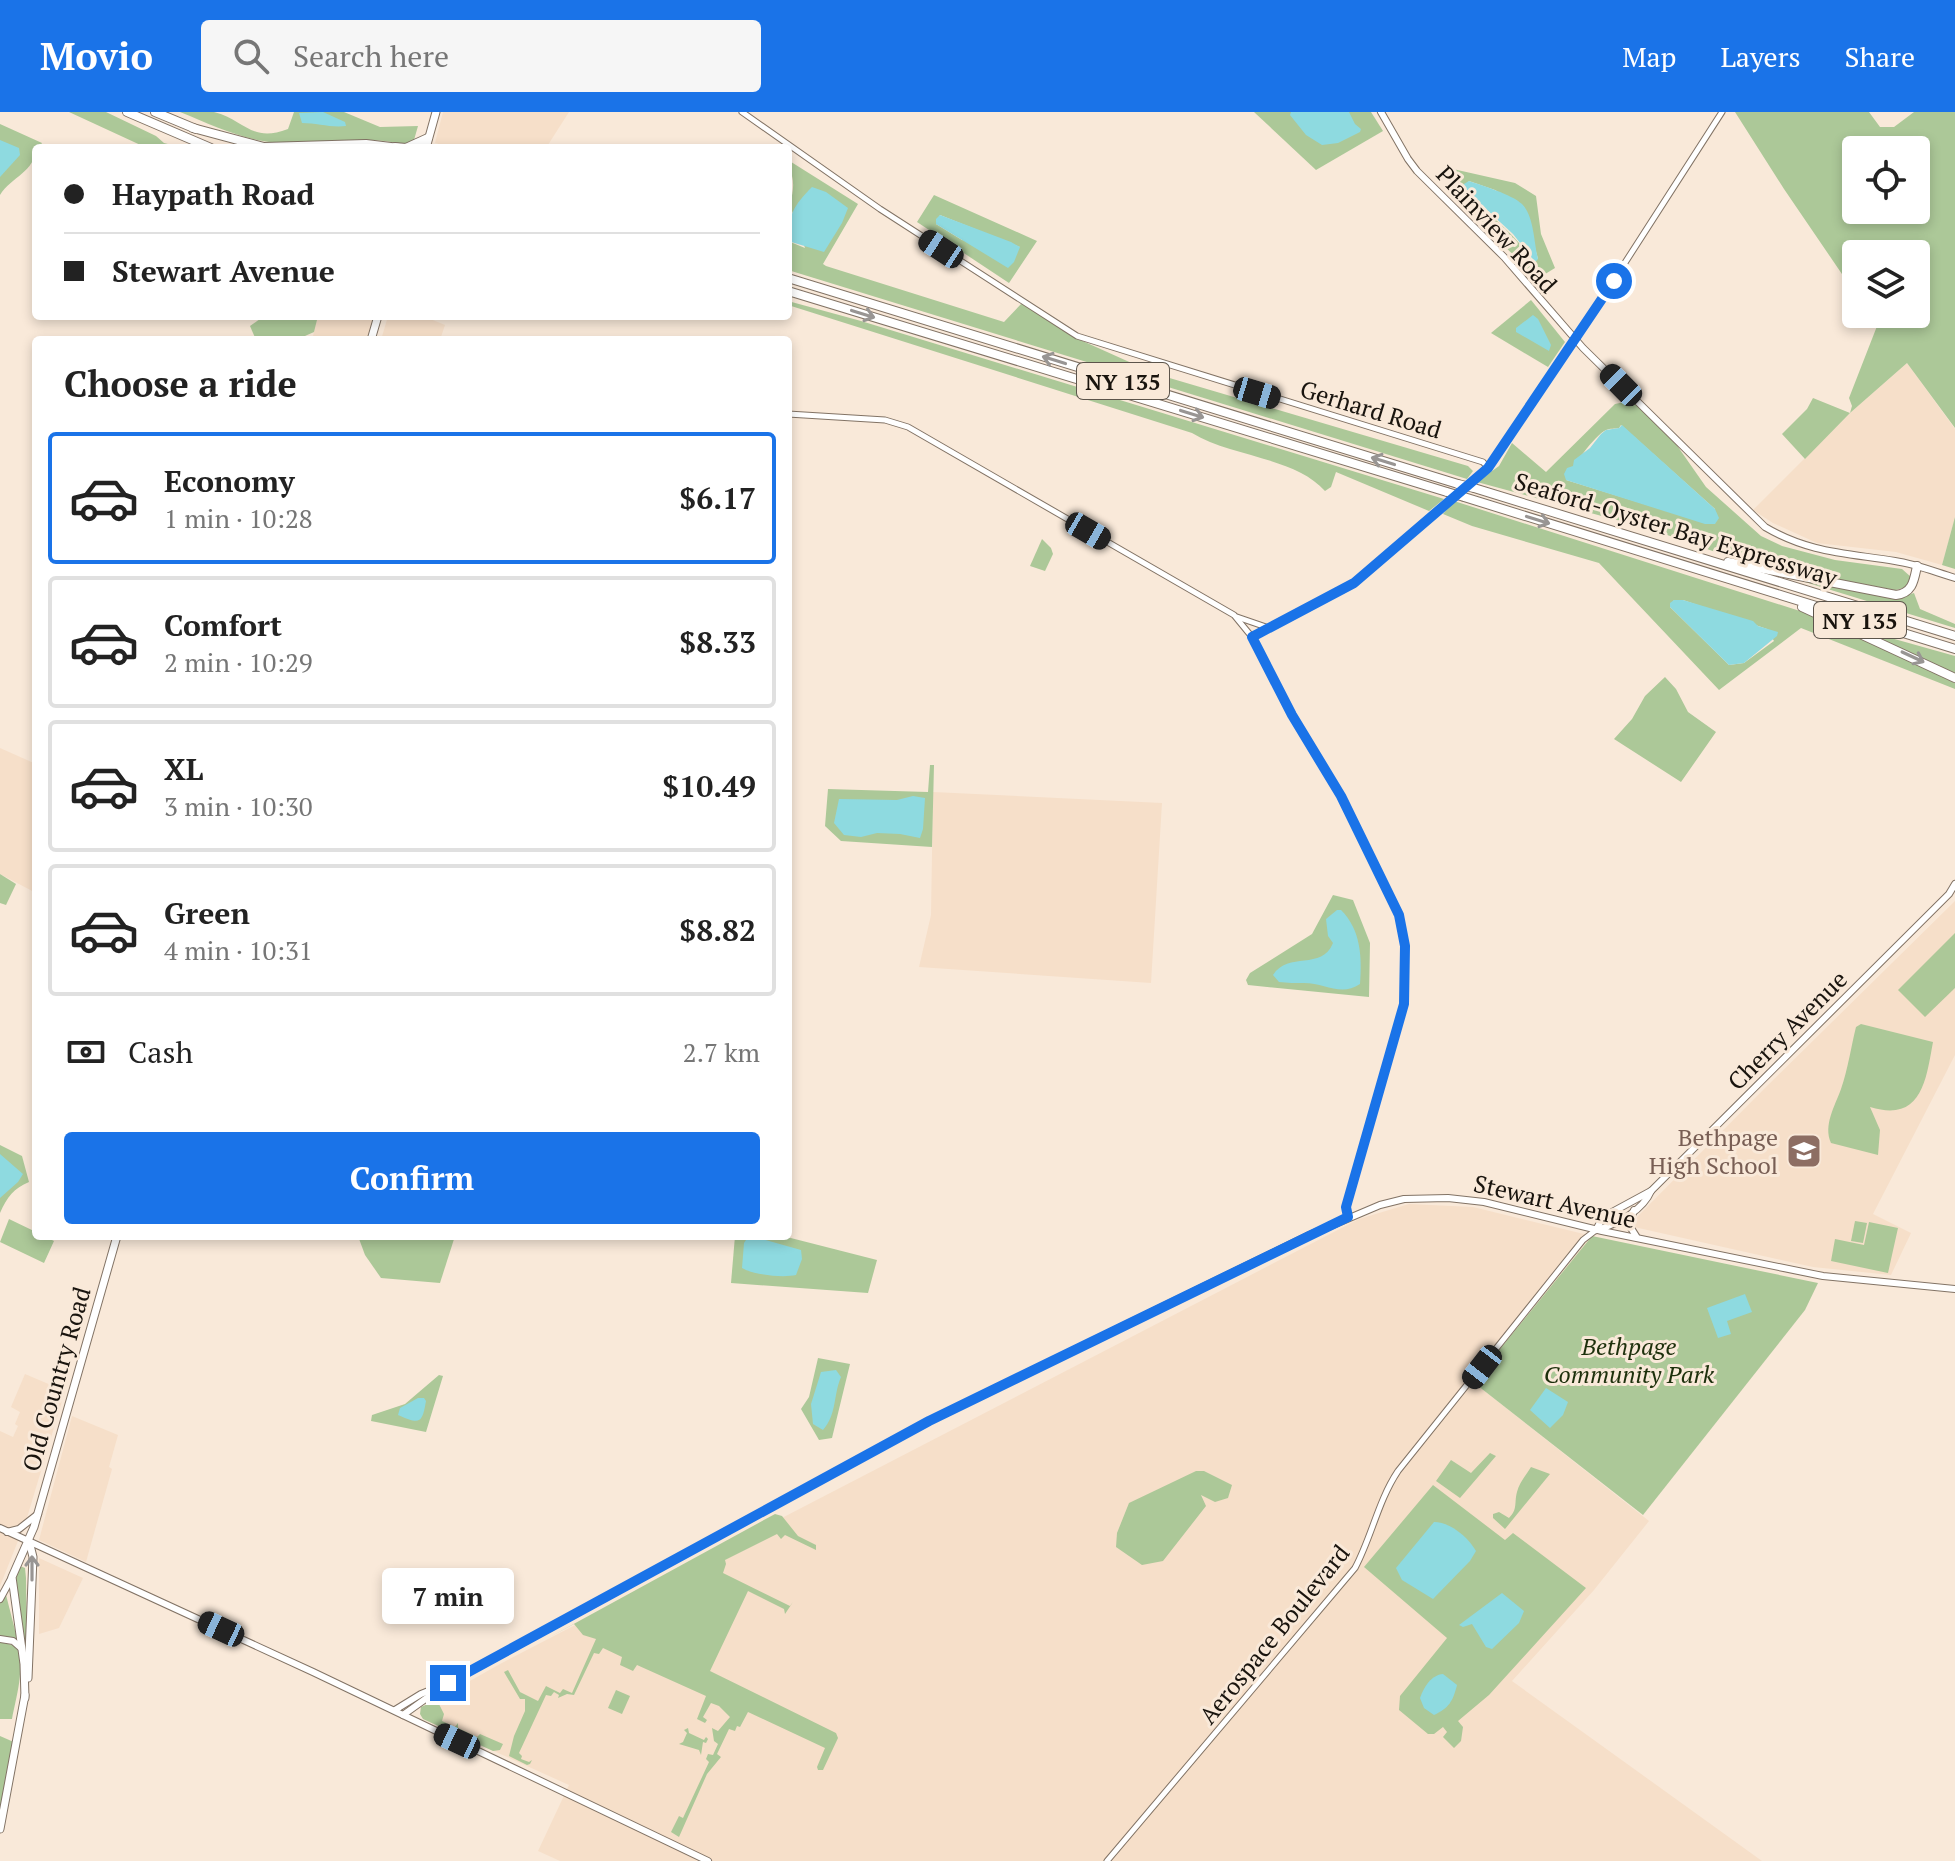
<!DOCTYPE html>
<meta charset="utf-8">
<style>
body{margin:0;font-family:"PT Serif",serif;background:#f6f6f6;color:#222;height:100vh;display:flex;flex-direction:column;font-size:30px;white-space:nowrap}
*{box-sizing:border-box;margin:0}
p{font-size:26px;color:#767676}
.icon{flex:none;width:44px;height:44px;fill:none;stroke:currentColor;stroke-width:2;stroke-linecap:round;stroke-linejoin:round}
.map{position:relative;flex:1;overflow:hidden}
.details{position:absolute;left:32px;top:224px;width:760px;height:904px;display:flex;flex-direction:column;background:#fff;border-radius:8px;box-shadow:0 4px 12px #0003}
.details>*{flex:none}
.top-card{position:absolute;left:32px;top:32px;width:760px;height:176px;border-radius:8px;box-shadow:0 4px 12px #0003;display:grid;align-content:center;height:176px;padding:0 32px;background:#fff}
.buttons{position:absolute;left:1842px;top:24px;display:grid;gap:16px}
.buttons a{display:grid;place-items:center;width:88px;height:88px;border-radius:8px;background:#fff;box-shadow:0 4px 12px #0003;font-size:40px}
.end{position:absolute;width:36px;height:36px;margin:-18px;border:10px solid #1a73e8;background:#fff;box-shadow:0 0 0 4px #fff}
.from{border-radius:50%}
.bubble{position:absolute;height:56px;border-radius:8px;background:#fff;box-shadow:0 4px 12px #0003;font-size:26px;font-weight:600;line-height:56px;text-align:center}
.car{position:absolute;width:24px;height:48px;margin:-24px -12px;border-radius:10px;box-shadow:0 0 6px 2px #0007;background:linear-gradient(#222 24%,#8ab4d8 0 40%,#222 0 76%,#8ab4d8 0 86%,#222 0)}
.top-card b{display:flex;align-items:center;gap:28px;height:76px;font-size:30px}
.top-card b+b{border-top:2px solid #e0e0e0}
.top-card i{width:20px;height:20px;background:#222}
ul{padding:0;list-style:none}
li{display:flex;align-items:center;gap:24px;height:132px;margin:0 16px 12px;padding:0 16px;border:4px solid #e0e0e0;border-radius:8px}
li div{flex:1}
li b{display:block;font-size:30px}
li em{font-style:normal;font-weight:600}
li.active{border-color:#1a73e8}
li>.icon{width:72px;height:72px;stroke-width:1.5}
h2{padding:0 32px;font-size:36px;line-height:96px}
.pay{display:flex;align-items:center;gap:20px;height:88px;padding:0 32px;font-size:30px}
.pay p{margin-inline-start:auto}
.primary-button{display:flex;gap:16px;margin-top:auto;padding:16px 32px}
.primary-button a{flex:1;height:92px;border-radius:8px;background:#1a73e8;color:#fff;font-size:32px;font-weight:600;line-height:92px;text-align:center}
header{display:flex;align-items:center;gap:48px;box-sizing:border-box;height:112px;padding:0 40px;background:#1a73e8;color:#fff}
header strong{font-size:38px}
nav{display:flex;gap:44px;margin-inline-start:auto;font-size:28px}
.search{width:560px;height:72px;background:#f6f6f6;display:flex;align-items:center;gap:20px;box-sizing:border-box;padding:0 28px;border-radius:8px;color:#767676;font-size:30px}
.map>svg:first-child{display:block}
</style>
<header>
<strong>Movio</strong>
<div class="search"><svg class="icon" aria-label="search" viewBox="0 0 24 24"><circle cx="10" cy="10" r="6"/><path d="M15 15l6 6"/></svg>Search here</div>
<nav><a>Map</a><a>Layers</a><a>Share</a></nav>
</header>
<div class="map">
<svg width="1955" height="1749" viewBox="0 0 1955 1749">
<rect width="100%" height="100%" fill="#f9e9d9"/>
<g fill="#f6dfc9">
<polygon points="443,0 569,0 546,36 453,36 435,31"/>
<polygon points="318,204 376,204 369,228 312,228"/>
<polygon points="388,204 423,204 445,213 440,228 381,228"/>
<polygon points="1907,251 1955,317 1955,405 1942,453 1896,440 1817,431 1773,411 1753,398 1850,301"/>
<polygon points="0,636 36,652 36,781 0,762"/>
<polygon points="933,680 1162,691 1151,871 919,855 931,803"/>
<polygon points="1955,789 1955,943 1873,1102 1911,1121 1891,1163 1813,1155 1634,1115 1633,1109 1765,976"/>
<polygon points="1409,1092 1473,1095 1592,1124 1473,1270 1649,1409 1594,1478 1512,1569 1762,1749 560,1749 538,1739 569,1673 425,1608 420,1597 500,1552 1359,1107"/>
<polygon points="25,1262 65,1279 26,1409 0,1474 0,1319 13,1325 18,1314 15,1312 20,1300 11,1295"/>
<polygon points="72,1304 118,1323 109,1355 112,1357 86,1450 39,1428"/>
<polygon points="39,1446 83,1466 59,1516 39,1522"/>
</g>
<g fill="#acc898" fill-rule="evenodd">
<polygon points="69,0 106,0 156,24 164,31 183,36 147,36"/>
<path d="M180 0C190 0 204 0 214 0 245 8 251 31 288 17L294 0H344L380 15 418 14 414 28 405 33C358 20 310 38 263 29 234 24 207 11 180 0Z"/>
<polygon points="1254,0 1371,0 1383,19 1316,58"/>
<path d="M1735 0H1869L1880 15H1894L1914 0H1955V316L1907 251 1850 301 1805 347 1782 322 1807 297 1813 286 1850 301 1852 294 1849 286 1879 209 1874 202H1916V142H1856V177L1844 165 1784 77ZM1856 38H1916V98H1856Z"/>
<path d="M0 12 42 31 39 36H36C35 60 11 65 0 83Z"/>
<path d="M788 48 858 92 823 152 826 154 1004 210 1022 191 1076 226 1156 262 1468 354 1473 359 1467 367 788 158V129L805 136 792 99 788 109C788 93 796 79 792 64L788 61Z"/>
<path d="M1453 57 1515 71 1536 84 1541 122 1555 156 1537 167 1448 77ZM1469 69 1495 78 1524 95 1538 147H1531C1512 117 1485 102 1463 76Z"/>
<path d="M934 83 1037 129 1009 171 917 110ZM940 103 1020 135 962 128 936 112Z"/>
<polygon points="1531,188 1565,230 1548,255 1491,221"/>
<path d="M788 189 861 209 1444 387 1429 399 1336 360 1331 375 1325 379C1295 345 1231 345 1192 321L788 193Z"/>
<polygon points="264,204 318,204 314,220 296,228 256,228 250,214"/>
<path d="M1629 289 1634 290 1669 322 1706 375 1761 424 1782 434 1835 448 1902 457 1911 465C1909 475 1904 476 1895 478L1741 449 1653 418 1477 370 1499 354 1512 331 1546 360 1615 292ZM1621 313 1715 397 1709 412 1566 368C1571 356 1595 323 1606 318 1610 316 1615 317 1619 316Z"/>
<path d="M1454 389 1825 507 1955 571V577L1801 516 1719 578 1599 451 1472 414 1443 402ZM1674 488H1683L1767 517 1774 529 1744 551 1729 553 1670 495Z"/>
<polygon points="1955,405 1955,457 1942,453"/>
<polygon points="1042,427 1051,436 1053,442 1045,459 1030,454"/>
<polygon points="1795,467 1895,487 1914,481 1920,497 1955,512 1955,516"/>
<polygon points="1866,519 1955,544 1955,562 1866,520"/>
<polygon points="1665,565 1676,577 1688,600 1716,620 1681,670 1614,627 1632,607 1645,584"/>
<polygon points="930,653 934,653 932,735 841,729 825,714 828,677 928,680"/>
<polygon points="0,762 16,772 6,793 0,791"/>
<polygon points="1333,783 1353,788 1370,831 1369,885 1248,873 1246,868 1250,861 1312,822"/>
<polygon points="1955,821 1955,876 1925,905 1898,878"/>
<path d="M1861 912 1933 930C1926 968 1922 1011 1870 995L1880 1018 1878 1043 1831 1031C1823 1013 1835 994 1841 977 1848 957 1851 935 1856 915Z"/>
<path d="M0 1033 22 1044 29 1070C14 1076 7 1085 0 1101Z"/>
<polygon points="9,1107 36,1120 36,1124 44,1124 54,1129 44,1151 0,1130"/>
<polygon points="1855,1109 1867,1111 1863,1131 1851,1129"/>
<polygon points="1869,1110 1898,1116 1888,1161 1831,1149 1835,1127 1864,1133"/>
<polygon points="358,1124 455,1124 440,1171 381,1166 365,1143"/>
<polygon points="735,1124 783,1124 877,1148 868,1181 731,1171"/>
<polygon points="1592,1124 1818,1171 1805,1198 1643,1403 1473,1270"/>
<polygon points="818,1246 850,1252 832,1326 819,1328 801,1297 809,1285"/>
<polygon points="439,1263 443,1264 426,1320 371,1309 372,1303 405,1292"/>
<polygon points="1490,1341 1496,1344 1460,1386 1436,1369 1451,1348 1471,1361"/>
<path d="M1531 1355 1550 1362 1505 1417 1493 1406V1402L1499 1400 1509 1406C1518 1397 1514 1391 1517 1380 1519 1371 1526 1363 1531 1355Z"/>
<polygon points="1196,1359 1204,1359 1232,1373 1228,1386 1215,1390 1201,1383 1206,1394 1163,1449 1142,1453 1116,1435 1117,1421 1129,1391"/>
<polygon points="1433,1373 1505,1428 1513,1421 1586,1476 1489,1583 1458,1609 1463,1615 1461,1629 1454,1636 1443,1625 1447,1620 1443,1615 1434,1622 1428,1622 1399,1598 1400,1584 1447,1526 1364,1455"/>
<polygon points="775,1402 782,1404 798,1424 816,1433 816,1438 785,1423 781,1427 777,1422 725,1448 726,1452 723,1461 790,1494 793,1490 785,1502 784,1497 748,1479 710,1559 836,1621 838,1626 823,1658 818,1658 817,1655 825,1636 748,1600 740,1615 737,1614 735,1619 729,1617 717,1642 721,1645 707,1662 679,1725 671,1720 679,1704 683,1706 709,1650 706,1647 708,1642 713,1643 718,1632 714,1629 712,1616 718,1619 730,1605 719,1594 711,1591 703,1605 707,1608 705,1611 697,1607 706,1584 637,1553 633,1559 620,1553 622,1545 603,1536 599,1542 594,1541 574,1583 567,1582 558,1586 559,1583 554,1580 551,1584 546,1583 519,1641 522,1644 521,1647 529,1650 532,1648 530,1652 527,1653 509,1644 514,1624 525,1599 525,1587 520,1587 504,1560 508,1558 520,1580 538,1589 546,1574 560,1581 563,1577 572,1581 596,1527 583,1523 574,1512 548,1526"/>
<polygon points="20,1454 25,1456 26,1466 27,1535 25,1535 14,1473"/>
<polygon points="5,1479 17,1526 16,1527 0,1524 0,1491"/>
<path d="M0 1530 16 1534C26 1555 16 1585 12 1607H0Z"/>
<polygon points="616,1578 630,1584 622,1602 608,1596"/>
<polygon points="450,1582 454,1589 450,1586 439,1592 444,1602 442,1609 455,1615 458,1611 458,1616 477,1625 480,1622 503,1632 500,1638 493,1639 423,1607 420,1602 421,1595"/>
<polygon points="688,1616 689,1621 704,1628 706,1625 708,1627 706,1631 703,1630 701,1643 699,1638 679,1632 683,1630 687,1621 684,1618"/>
<polygon points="0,1624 16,1631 0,1716"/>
</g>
<g fill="#8edae0">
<path d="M323 0 345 10 346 14C331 16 317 11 302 11L299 1Z"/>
<polygon points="1291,0 1349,0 1355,12 1361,17 1360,20 1338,31 1322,33 1306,23 1290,3"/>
<polygon points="0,28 19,36 20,43 0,65"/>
<path d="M1469 69C1483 74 1511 82 1522 92 1534 104 1534 131 1538 147L1535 150 1513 122 1463 76 1464 72Z"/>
<path d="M812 75 826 80 848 96 842 111 824 140 788 129C788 103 794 93 812 75Z"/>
<polygon points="940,103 1011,130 1020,135 1014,150 1008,156 936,112 936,107"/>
<polygon points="1533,203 1538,207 1551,233 1549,239 1516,220 1516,216"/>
<polygon points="1622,313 1715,397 1719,406 1715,412 1705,412 1566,368 1564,362 1567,356 1573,354 1574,348 1590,336 1601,322 1606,318 1619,316"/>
<polygon points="1674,488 1683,488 1753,509 1758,514 1778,520 1777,524 1744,551 1729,553 1670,495 1670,491"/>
<polygon points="913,684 925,686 923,717 920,726 900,722 877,721 861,725 844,723 834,711 839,687 897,688"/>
<path d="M1337 798H1341C1361 818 1362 845 1360 872 1341 885 1325 871 1304 871 1295 871 1288 871 1279 870L1273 863C1288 839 1322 859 1333 831L1328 824 1326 807Z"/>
<polygon points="0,1042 23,1062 18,1070 0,1086"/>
<path d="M758 1126 801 1138 802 1147 796 1163C783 1166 754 1163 742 1156L744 1131 746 1128Z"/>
<polygon points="1745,1182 1752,1200 1727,1209 1731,1222 1718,1226 1707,1196"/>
<path d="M836 1258 841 1265C833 1284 837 1302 823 1318L813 1312 811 1292 821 1260Z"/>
<polygon points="1546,1276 1568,1290 1563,1303 1550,1316 1530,1298"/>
<path d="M418 1286H424L426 1289C422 1313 419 1312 398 1303L400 1296Z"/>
<path d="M1434 1410C1450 1410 1468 1425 1476 1439L1470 1449 1433 1487 1402 1468 1396 1456Z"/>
<polygon points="1502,1481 1524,1499 1519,1511 1492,1537 1486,1535 1472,1512 1463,1515 1459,1513"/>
<path d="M1443 1562 1457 1573C1453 1589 1449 1596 1434 1603L1424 1596 1420 1586C1424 1575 1431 1563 1443 1562Z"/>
</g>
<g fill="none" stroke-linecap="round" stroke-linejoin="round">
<defs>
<g id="tertiary">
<polyline points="742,0 880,97 1077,224 1483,350 1488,356"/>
<polyline points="788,302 885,308 908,315 1234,503 1252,525 1292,603 1341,684 1399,803 1405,834 1404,892 1346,1095 1348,1105"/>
<polyline points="1237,505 1269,516"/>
<polyline points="1252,525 1354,471 1488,356 1610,174 1722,0"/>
<path d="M1107 1749 1355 1456C1372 1424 1378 1389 1398 1359L1583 1128 1596 1118"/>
</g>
<g id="secondary">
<path d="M1381 0 1408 47 1417 59 1504 145 1583 236 1765 415C1809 441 1846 441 1895 449 1916 452 1935 460 1955 466"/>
<polyline points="1634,1098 1629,1113 1636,1124"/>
<path d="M1600 1117C1619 1111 1643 1098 1651 1079L1949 782 1955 772"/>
<polyline points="1596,1118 1603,1105 1651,1079"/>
<polyline points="0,1416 313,1560 708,1749"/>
<polyline points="7,1420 19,1417 38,1402"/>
<polyline points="0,1487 12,1465"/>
<polyline points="0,1527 13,1529 21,1536"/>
<polyline points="395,1598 421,1582 441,1574"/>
<polyline points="403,1603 445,1573 929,1309 1307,1124 1380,1093 1404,1087 1448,1086 1484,1090 1602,1119 1823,1164 1955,1177"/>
</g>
<g id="primary">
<polyline points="426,36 436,0"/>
<polyline points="371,228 378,204"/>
<polyline points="28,1566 33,1445 29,1429"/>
<polyline points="25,1586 24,1552 12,1465 34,1415 117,1124"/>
<polyline points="0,1717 25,1583"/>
</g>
<g id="motorway">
<polyline points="127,0 211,36"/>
<polyline points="155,0 196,17"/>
<polyline points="193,16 264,35 366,32 399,36"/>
<polyline points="395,35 406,36 428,26"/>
<polyline points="788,166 1458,372"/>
<polyline points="788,179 1447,380"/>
<polyline points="1474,376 1955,524"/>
<polyline points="1464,385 1955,537"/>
<path d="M1728 450 1896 483C1913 481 1914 468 1917 454"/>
<polyline points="1802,495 1955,566"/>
</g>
</defs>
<use href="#tertiary" stroke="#827365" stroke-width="7"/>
<use href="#secondary" stroke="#827365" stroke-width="8"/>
<use href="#primary" stroke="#827365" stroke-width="9"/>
<use href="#motorway" stroke="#827365" stroke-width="10"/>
<use href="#tertiary" stroke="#fff" stroke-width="5"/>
<use href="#secondary" stroke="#fff" stroke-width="6"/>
<use href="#primary" stroke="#fff" stroke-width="7"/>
<use href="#motorway" stroke="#fff" stroke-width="8"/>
<defs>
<g id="motorway-bridge">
<polyline points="1458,372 1474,376"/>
<polyline points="1447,380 1464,385"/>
</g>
</defs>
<use href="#motorway-bridge" stroke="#827365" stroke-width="10" stroke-linecap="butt"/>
<use href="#motorway-bridge" stroke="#fff" stroke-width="8"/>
</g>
<defs><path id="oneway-shaft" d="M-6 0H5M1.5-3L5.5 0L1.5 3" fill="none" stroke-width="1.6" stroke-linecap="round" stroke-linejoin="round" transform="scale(2)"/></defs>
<g stroke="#989593">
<use href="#oneway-shaft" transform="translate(863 202) rotate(17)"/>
<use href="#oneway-shaft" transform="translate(1054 248) rotate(-163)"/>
<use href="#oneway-shaft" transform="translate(1192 302) rotate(17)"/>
<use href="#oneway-shaft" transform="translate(1383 349) rotate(-163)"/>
<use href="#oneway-shaft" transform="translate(1538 408) rotate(17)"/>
<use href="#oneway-shaft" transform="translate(1913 545) rotate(25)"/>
<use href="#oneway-shaft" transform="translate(32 1456) rotate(-90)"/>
</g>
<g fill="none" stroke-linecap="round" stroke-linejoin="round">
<polyline stroke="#1a73e8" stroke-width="10" points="448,1571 929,1309 1348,1105 1346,1095 1404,892 1405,834 1399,803 1341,684 1292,603 1252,525 1354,471 1488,356 1614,169"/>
</g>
<defs>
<symbol id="school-square" viewBox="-11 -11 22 22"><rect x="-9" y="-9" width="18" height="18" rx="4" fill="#8d6e63" stroke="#f9e9d9"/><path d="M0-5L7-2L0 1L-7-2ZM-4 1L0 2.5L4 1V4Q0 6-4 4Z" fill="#fff"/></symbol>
</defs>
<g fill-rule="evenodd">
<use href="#school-square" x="1784" y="1019" width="40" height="40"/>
</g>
<g text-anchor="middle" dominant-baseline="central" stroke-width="6" stroke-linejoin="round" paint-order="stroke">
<g fill="#f9e9d9" stroke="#5c544b" stroke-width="2">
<rect x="1077" y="251" width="92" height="36" rx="6"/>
<rect x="1814" y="490" width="92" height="36" rx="6"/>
</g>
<g font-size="22" font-weight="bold" fill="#19140e">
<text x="1123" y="269">NY 135</text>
<text x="1860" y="508">NY 135</text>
</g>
<g font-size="24" fill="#19140e" stroke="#f9e9d9">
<text transform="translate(1497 117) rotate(47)">Plainview Road</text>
<text transform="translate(1371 297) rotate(17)">Gerhard Road</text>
<text transform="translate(1676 417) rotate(17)">Seaford-Oyster Bay Expressway</text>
<text transform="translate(1787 918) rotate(-45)">Cherry Avenue</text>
<text transform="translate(1555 1089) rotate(13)">Stewart Avenue</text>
<text transform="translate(56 1267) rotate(-74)">Old Country Road</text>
<text transform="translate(1274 1522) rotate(-51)">Aerospace Boulevard</text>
</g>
<g font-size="24" fill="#785e54" stroke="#f9e9d9" text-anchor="end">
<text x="1778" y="1025">Bethpage<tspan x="1778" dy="28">High School</tspan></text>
</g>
<g font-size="24" font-style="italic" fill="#1d300c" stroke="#f9e9d9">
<text x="1629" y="1234">Bethpage<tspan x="1629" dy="28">Community Park</tspan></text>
</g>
</g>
</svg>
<div class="buttons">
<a><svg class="icon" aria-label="locate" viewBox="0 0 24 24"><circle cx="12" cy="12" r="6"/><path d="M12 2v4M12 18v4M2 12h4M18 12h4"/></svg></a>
<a><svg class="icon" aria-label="layers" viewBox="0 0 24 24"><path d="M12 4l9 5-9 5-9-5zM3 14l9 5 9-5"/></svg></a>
</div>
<i class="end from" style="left:1614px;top:169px"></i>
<i class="end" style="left:448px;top:1571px"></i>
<div class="bubble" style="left:382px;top:1456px;width:132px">7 min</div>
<i class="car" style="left:941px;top:137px;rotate:303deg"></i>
<i class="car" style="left:1621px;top:273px;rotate:315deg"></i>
<i class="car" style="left:1257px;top:281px;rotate:107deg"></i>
<i class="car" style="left:1088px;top:419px;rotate:120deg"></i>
<i class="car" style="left:1482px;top:1255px;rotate:218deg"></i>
<i class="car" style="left:221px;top:1517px;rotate:295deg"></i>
<i class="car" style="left:457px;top:1629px;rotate:295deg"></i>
<div class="top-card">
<b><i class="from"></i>Haypath Road</b>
<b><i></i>Stewart Avenue</b>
</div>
<section class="details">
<h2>Choose a ride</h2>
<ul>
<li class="active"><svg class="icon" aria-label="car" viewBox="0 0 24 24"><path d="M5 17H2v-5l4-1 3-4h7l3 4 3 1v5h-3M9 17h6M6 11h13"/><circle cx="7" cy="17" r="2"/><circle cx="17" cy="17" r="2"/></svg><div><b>Economy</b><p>1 min · 10:28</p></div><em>$6.17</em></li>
<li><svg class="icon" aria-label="car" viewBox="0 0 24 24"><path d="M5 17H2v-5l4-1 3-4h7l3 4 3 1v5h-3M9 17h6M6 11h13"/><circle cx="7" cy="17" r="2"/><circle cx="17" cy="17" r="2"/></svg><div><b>Comfort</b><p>2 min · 10:29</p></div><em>$8.33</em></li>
<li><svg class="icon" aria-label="car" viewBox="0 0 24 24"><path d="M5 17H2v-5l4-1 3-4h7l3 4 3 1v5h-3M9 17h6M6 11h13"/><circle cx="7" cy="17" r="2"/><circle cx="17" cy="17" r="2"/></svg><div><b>XL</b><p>3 min · 10:30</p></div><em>$10.49</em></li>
<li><svg class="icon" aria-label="car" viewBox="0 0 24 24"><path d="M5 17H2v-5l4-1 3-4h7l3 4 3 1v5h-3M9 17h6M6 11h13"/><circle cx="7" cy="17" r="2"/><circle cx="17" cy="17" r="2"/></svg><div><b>Green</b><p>4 min · 10:31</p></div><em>$8.82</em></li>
</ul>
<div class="pay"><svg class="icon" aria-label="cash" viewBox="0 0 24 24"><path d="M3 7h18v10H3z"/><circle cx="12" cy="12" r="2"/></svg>Cash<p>2.7 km</p></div>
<div class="primary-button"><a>Confirm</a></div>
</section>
</div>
